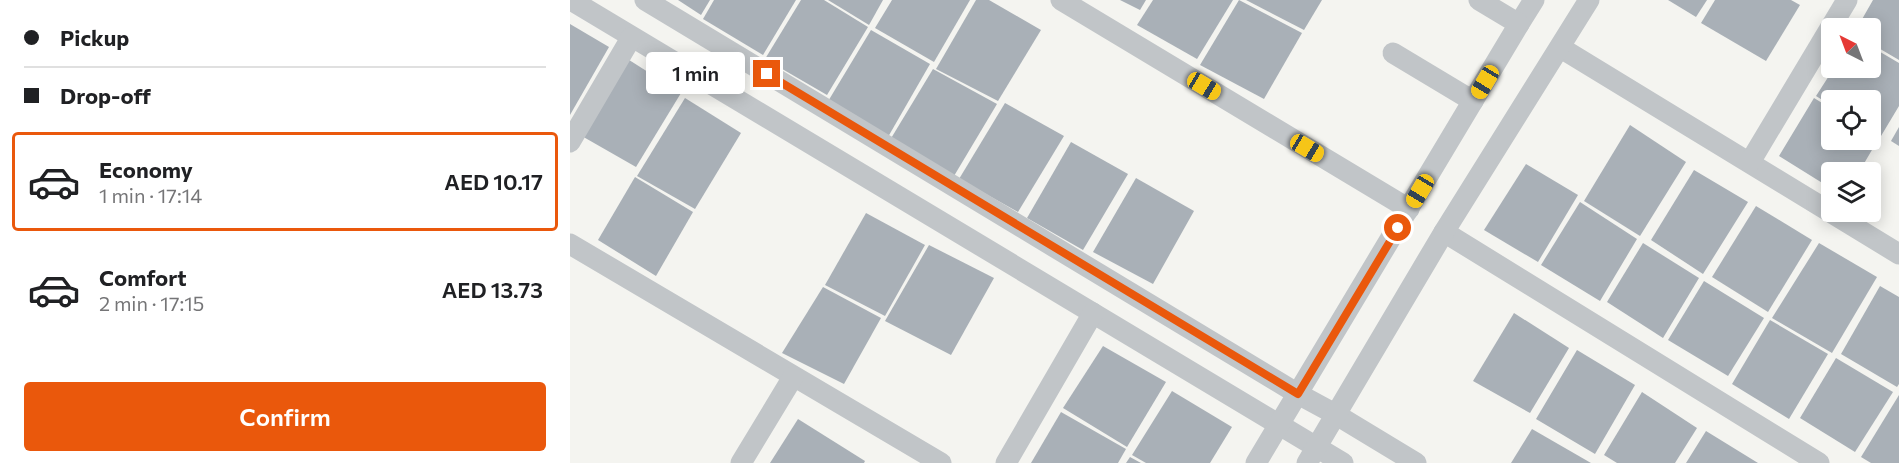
<!DOCTYPE html>
<meta charset="utf-8">
<style>
body{margin:0;font-family:Commissioner,sans-serif;background:#f6f6f6;color:#202124;height:100vh;display:flex;flex-direction:column;font-size:22px;white-space:nowrap}
*{box-sizing:border-box;margin:0}
p{font-size:20px;color:#757577}
.icon{flex:none;width:33px;height:33px;fill:none;stroke:currentColor;stroke-width:2;stroke-linecap:round;stroke-linejoin:round}
.map{position:relative;flex:1;overflow:hidden}
.side{display:flex;flex-direction:column;background:#fff;width:570px}
.side>*{flex:none}
.guide{display:grid;align-content:center;height:132px;padding:0 24px;background:#fff}
.needle{width:39px;rotate:318deg}
.tools{position:absolute;left:1251px;top:18px;display:grid;gap:12px}
.tools a{display:grid;place-items:center;width:60px;height:60px;border-radius:6px;background:#fff;box-shadow:0 3px 15px #0003;font-size:30px}
.end{position:absolute;width:27px;height:27px;margin:-14px;border:8px solid #ea580c;background:#fff;box-shadow:0 0 0 3px #fff}
.from{border-radius:50%}
.bubble{position:absolute;height:42px;border-radius:6px;background:#fff;box-shadow:0 3px 15px #0003;font-size:20px;font-weight:600;line-height:42px;text-align:center}
.car{position:absolute;width:18px;height:36px;margin:-18px -9px;border-radius:8px;box-shadow:0 0 4px 2px #0007;background:linear-gradient(#f5c518 24%,#345 0 40%,#f5c518 0 76%,#345 0 86%,#f5c518 0)}
.guide b{display:flex;align-items:center;gap:21px;height:57px;font-size:22px}
.guide b+b{border-top:2px solid #e0e0e0}
.guide i{width:15px;height:15px;background:#202124}
ul{padding:0;list-style:none}
li{display:flex;align-items:center;gap:18px;height:99px;margin:0 12px 9px;padding:0 12px;border:3px solid transparent;border-radius:6px}
li div{flex:1}
li b{display:block;font-size:22px}
li em{font-style:normal;font-weight:600}
li.on{border-color:#ea580c}
li>.icon{width:54px;height:54px;stroke-width:1.5}
.primary-button{display:flex;gap:12px;margin-top:auto;padding:12px 24px}
.primary-button a{flex:1;height:69px;border-radius:6px;background:#ea580c;color:#fff;font-size:24px;font-weight:600;line-height:69px;text-align:center}
main{display:flex;flex:1;min-height:0}
.map>svg:first-child{display:block}
</style>
<main>
<section class="side">
<div class="guide">
<b><i class="from"></i>Pickup</b>
<b><i></i>Drop-off</b>
</div>
<ul>
<li class="on"><svg class="icon" aria-label="car" viewBox="0 0 24 24"><path d="M5 17H2v-5l4-1 3-4h7l3 4 3 1v5h-3M9 17h6M6 11h13"/><circle cx="7" cy="17" r="2"/><circle cx="17" cy="17" r="2"/></svg><div><b>Economy</b><p>1 min · 17:14</p></div><em>AED 10.17</em></li>
<li><svg class="icon" aria-label="car" viewBox="0 0 24 24"><path d="M5 17H2v-5l4-1 3-4h7l3 4 3 1v5h-3M9 17h6M6 11h13"/><circle cx="7" cy="17" r="2"/><circle cx="17" cy="17" r="2"/></svg><div><b>Comfort</b><p>2 min · 17:15</p></div><em>AED 13.73</em></li>
</ul>
<div class="primary-button"><a>Confirm</a></div>
</section>
<div class="map">
<svg width="1329" height="463" viewBox="0 0 1329 463">
<rect width="100%" height="100%" fill="#f4f4f0"/>
<g fill="#a9b0b7">
<polygon points="108,0 140,0 131,15"/>
<polygon points="144,0 226,0 193,55 133,19"/>
<polygon points="231,0 254,0 298,27 257,95 195,59"/>
<polygon points="258,0 313,0 299,25"/>
<polygon points="322,0 400,0 364,62 305,28"/>
<polygon points="406,0 419,0 471,30 428,101 366,69"/>
<polygon points="550,0 576,0 570,10"/>
<polygon points="583,0 663,0 627,59 567,25"/>
<polygon points="669,0 732,33 694,99 630,65"/>
<polygon points="676,0 752,0 734,30"/>
<polygon points="1098,0 1137,0 1126,17"/>
<polygon points="1145,0 1221,0 1230,5 1196,61 1131,23"/>
<polygon points="1303,0 1329,0 1329,60 1300,43 1300,28 1287,28"/>
<polygon points="0,24 39,47 0,115"/>
<polygon points="301,30 360,64 318,137 257,103"/>
<polygon points="1300,46 1329,63 1329,106 1311,136 1300,129 1300,100 1262,100 1262,106 1246,96 1264,68 1300,68"/>
<polygon points="56,58 111,93 66,167 10,135"/>
<polygon points="363,69 427,104 384,176 320,140"/>
<polygon points="115,98 171,133 125,209 67,176"/>
<polygon points="1244,98 1262,109 1262,140 1300,140 1300,133 1309,138 1289,172 1262,172 1262,189 1209,156"/>
<polygon points="435,103 494,136 448,212 389,179"/>
<polygon points="1060,125 1116,162 1070,236 1014,201"/>
<polygon points="1329,127 1329,146 1321,141"/>
<polygon points="501,142 558,174 513,250 457,218"/>
<polygon points="956,164 1008,195 968,262 914,230"/>
<polygon points="1124,170 1178,202 1133,274 1081,240"/>
<polygon points="65,177 123,212 86,276 28,240"/>
<polygon points="566,178 624,211 583,284 523,252"/>
<polygon points="1010,202 1067,239 1030,301 971,265"/>
<polygon points="1186,206 1242,240 1198,312 1142,277"/>
<polygon points="296,213 355,245 315,316 255,285"/>
<polygon points="1073,243 1129,278 1093,338 1037,302"/>
<polygon points="1249,243 1307,277 1262,353 1202,318"/>
<polygon points="359,245 424,278 381,355 315,321"/>
<polygon points="1134,281 1194,318 1158,376 1098,340"/>
<polygon points="1310,286 1329,297 1329,384 1327,387 1271,354"/>
<polygon points="253,287 311,318 274,384 212,353"/>
<polygon points="944,313 999,348 960,413 903,381"/>
<polygon points="1200,320 1258,354 1219,419 1162,384"/>
<polygon points="533,346 596,382 557,447 493,408"/>
<polygon points="1007,350 1065,385 1025,454 966,419"/>
<polygon points="1266,358 1323,392 1285,452 1230,418"/>
<polygon points="602,391 662,427 640,463 576,463 562,455"/>
<polygon points="1072,392 1127,428 1105,463 1047,463 1034,455"/>
<polygon points="1329,395 1329,463 1301,463 1291,457"/>
<polygon points="491,412 556,449 548,463 461,463"/>
<polygon points="228,419 295,461 294,463 200,463"/>
<polygon points="962,429 1021,463 941,463"/>
<polygon points="1136,431 1188,463 1116,463"/>
<polygon points="560,457 571,463 556,463"/>
</g>
<g fill="none" stroke-linecap="round" stroke-linejoin="round">
<g stroke="#c1c5c8" stroke-width="21">
<polyline points="1,0 773,463"/>
<polyline points="75,0 728,394 765,414 846,463"/>
<polyline points="491,0 839,209"/>
<polyline points="949,24 964,0"/>
<polyline points="991,48 1329,254"/>
<polyline points="823,53 903,101"/>
<polyline points="0,142 61,38"/>
<polyline points="1180,162 1277,0"/>
<polyline points="874,232 1249,463"/>
<polyline points="0,244 371,463"/>
<polyline points="171,463 223,377"/>
<polyline points="436,463 523,313"/>
<polyline points="686,463 949,24 909,0"/>
<polyline points="737,463 874,232 1019,0"/>
</g>
</g>
<g fill="none" stroke-linecap="round" stroke-linejoin="round">
<polyline stroke="#ea580c" stroke-width="8" points="197,74 728,394 828,228"/>
</g>
</svg>
<div class="tools">
<a><svg class="needle" viewBox="-14 -14 28 28"><path d="M0-13l5 13h-10z" fill="#e53935"/><path d="M0 13l5-13h-10z" fill="#757577"/></svg></a>
<a><svg class="icon" aria-label="locate" viewBox="0 0 24 24"><circle cx="12" cy="12" r="6"/><path d="M12 2v4M12 18v4M2 12h4M18 12h4"/></svg></a>
<a><svg class="icon" aria-label="layers" viewBox="0 0 24 24"><path d="M12 4l9 5-9 5-9-5zM3 14l9 5 9-5"/></svg></a>
</div>
<i class="end from" style="left:828px;top:228px"></i>
<i class="end" style="left:197px;top:74px"></i>
<div class="bubble" style="left:76px;top:52px;width:99px">1 min</div>
<i class="car" style="left:915px;top:82px;rotate:211deg"></i>
<i class="car" style="left:634px;top:86px;rotate:121deg"></i>
<i class="car" style="left:737px;top:148px;rotate:121deg"></i>
<i class="car" style="left:850px;top:191px;rotate:211deg"></i>
</div>
</main>
